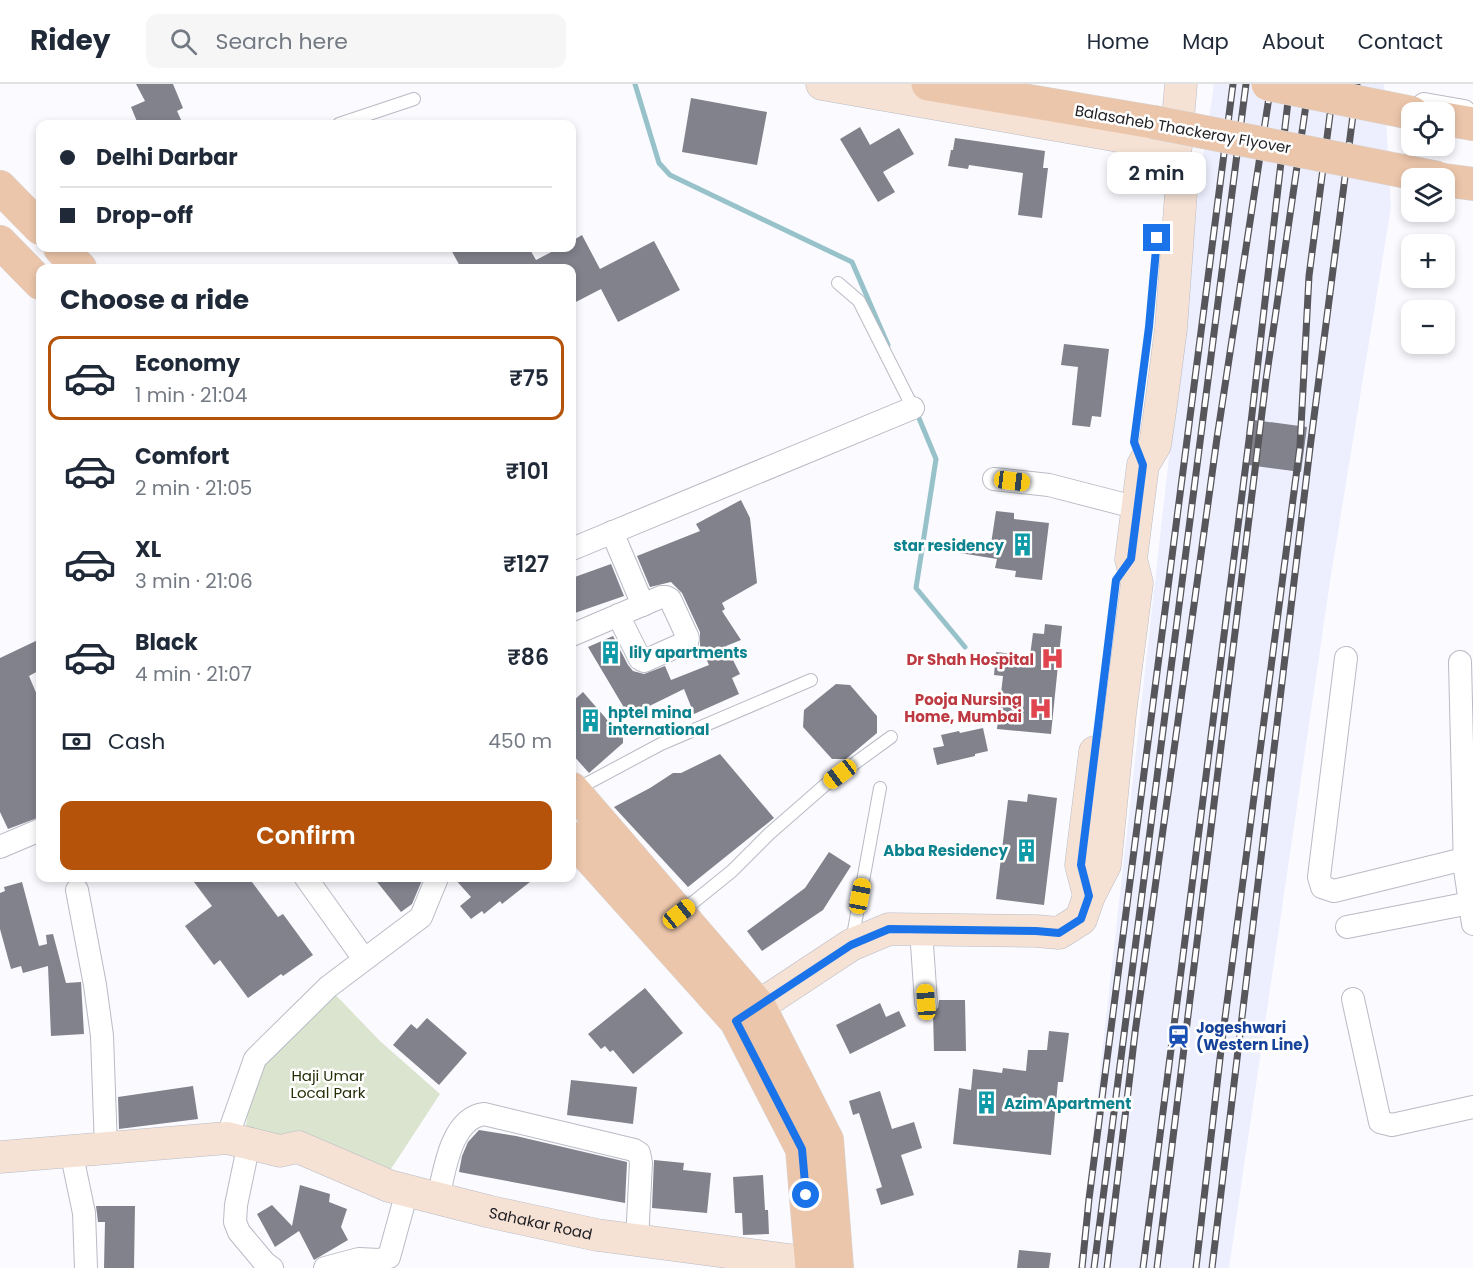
<!DOCTYPE html>
<meta charset="utf-8">
<style>
body{margin:0;font-family:Poppins,sans-serif;background:#f6f6f7;color:#1f2937;height:100vh;display:flex;flex-direction:column;font-size:22px;white-space:nowrap}
*{box-sizing:border-box;margin:0}
p{font-size:20px;color:#747a83}
.icon{flex:none;width:33px;height:33px;fill:none;stroke:currentColor;stroke-width:2;stroke-linecap:round;stroke-linejoin:round}
.map{position:relative;flex:1;overflow:hidden}
.sheet{position:absolute;left:36px;top:180px;width:540px;height:618px;display:flex;flex-direction:column;background:#fff;border-radius:12px;box-shadow:0 3px 9px #0003}
.sheet>*{flex:none}
.top-card{position:absolute;left:36px;top:36px;width:540px;height:132px;border-radius:12px;box-shadow:0 3px 9px #0003;display:grid;align-content:center;height:132px;padding:0 24px;background:#fff}
.tools{position:absolute;left:1401px;top:18px;display:grid;gap:12px}
.tools a{display:grid;place-items:center;width:54px;height:54px;border-radius:12px;background:#fff;box-shadow:0 3px 9px #0003;font-size:30px}
.end{position:absolute;width:27px;height:27px;margin:-14px;border:8px solid #1a73e8;background:#fff;box-shadow:0 0 0 3px #fff}
.from{border-radius:50%}
.bubble{position:absolute;height:42px;border-radius:12px;background:#fff;box-shadow:0 3px 9px #0003;font-size:20px;font-weight:600;line-height:42px;text-align:center}
.car{position:absolute;width:18px;height:36px;margin:-18px -9px;border-radius:8px;box-shadow:0 0 4px 2px #0007;background:linear-gradient(#f5c518 24%,#345 0 40%,#f5c518 0 76%,#345 0 86%,#f5c518 0)}
.top-card b{display:flex;align-items:center;gap:21px;height:57px;font-size:22px}
.top-card b+b{border-top:2px solid #e0e1e3}
.top-card i{width:15px;height:15px;background:#1f2937}
ul{padding:0;list-style:none}
li{display:flex;align-items:center;gap:18px;height:84px;margin:0 12px 9px;padding:0 12px;border:3px solid transparent;border-radius:12px}
li div{flex:1}
li b{display:block;font-size:22px}
li em{font-style:normal;font-weight:600}
li.current{border-color:#b45309}
li>.icon{width:54px;height:54px;stroke-width:1.5}
h2{padding:0 24px;font-size:27px;line-height:72px}
.pay{display:flex;align-items:center;gap:15px;height:66px;padding:0 24px;font-size:22px}
.pay p{margin-inline-start:auto}
.primary-button{display:flex;gap:12px;margin-top:auto;padding:12px 24px}
.primary-button a{flex:1;height:69px;border-radius:12px;background:#b45309;color:#fff;font-size:24px;font-weight:600;line-height:69px;text-align:center}
header{display:flex;align-items:center;gap:36px;box-sizing:border-box;height:84px;padding:0 30px;background:#fff;border-bottom:2px solid #e0e1e3}
header strong{font-size:28px}
nav{display:flex;gap:33px;margin-inline-start:auto;font-size:21px}
.search{width:420px;height:54px;background:#f6f6f7;display:flex;align-items:center;gap:15px;box-sizing:border-box;padding:0 21px;border-radius:12px;color:#747a83;font-size:22px}
.map>svg:first-child{display:block}
</style>
<header>
<strong>Ridey</strong>
<div class="search"><svg class="icon" aria-label="search" viewBox="0 0 24 24"><circle cx="10" cy="10" r="6"/><path d="M15 15l6 6"/></svg>Search here</div>
<nav><a>Home</a><a>Map</a><a>About</a><a>Contact</a></nav>
</header>
<div class="map">
<svg width="1473" height="1184" viewBox="0 0 1473 1184">
<rect width="100%" height="100%" fill="#fafaff"/>
<polygon fill="#edeffe" points="1214,0 1384,0 1391,123 1331,491 1229,1184 1078,1184 1201,88"/>
<polygon fill="#dbe4ce" points="328,903 380,957 440,1010 391,1085 245,1048 255,975"/>
<g fill="none" stroke-linecap="round" stroke-linejoin="round">
<g stroke="#97c2ca" stroke-width="5">
<polyline points="635,0 659,79 670,91 852,178 888,261"/>
<polyline points="916,327 936,375 916,504 965,563"/>
</g>
</g>
<g fill="#81828c">
<polygon points="136,0 173,0 183,24 177,27 183,40 138,40 131,23 145,17"/>
<polygon points="691,14 767,28 757,81 682,68"/>
<polygon points="860,43 870,61 899,44 914,70 883,88 895,108 878,118 840,55"/>
<polygon points="955,54 1045,67 1043,84 1048,84 1042,134 1018,131 1023,89 969,81 968,85 948,82 951,66 953,66"/>
<polygon points="582,151 600,185 654,157 680,206 618,238 601,205 572,220 572,184 461,184 450,164 529,164 536,176 559,164 572,164 572,157"/>
<polygon points="1064,260 1109,265 1101,333 1092,332 1090,343 1072,341 1078,283 1061,281"/>
<polygon points="1254,336 1307,343 1301,388 1248,381"/>
<polygon points="741,416 750,434 757,499 722,519 725,525 722,527 741,556 726,562 740,590 732,594 739,610 694,630 684,605 629,632 588,563 613,552 628,581 633,587 644,590 665,582 671,596 709,581 700,562 700,548 682,509 671,498 650,503 637,472 700,447 696,440"/>
<polygon points="996,427 1014,429 1014,435 1049,439 1042,496 1015,493 1016,487 995,484 997,475 960,469 961,460 991,460"/>
<polygon points="611,480 624,512 572,530 572,494"/>
<polygon points="1045,540 1062,542 1051,650 997,645 1003,592 994,591 996,568 1030,572 1033,549 1044,550"/>
<polygon points="40,555 40,586 29,592 40,618 40,733 8,745 0,728 0,574"/>
<polygon points="836,600 850,601 877,632 877,649 846,675 832,675 803,643 804,626"/>
<polygon points="583,608 623,654 623,659 589,689 572,670 572,618"/>
<polygon points="983,644 988,667 975,670 975,672 937,681 933,664 944,662 941,651 959,647 960,649"/>
<polygon points="720,670 774,734 688,803 614,723 650,704 673,689 681,689"/>
<polygon points="1028,710 1057,714 1044,821 996,815 1008,716 1027,718"/>
<polygon points="829,768 851,782 823,826 762,867 747,847 805,804"/>
<polygon points="191,794 249,794 278,833 283,830 313,871 283,892 281,890 248,914 220,876 214,881 185,842 212,822"/>
<polygon points="374,794 423,794 412,820 401,828"/>
<polygon points="454,794 535,794 502,820 500,817 484,830 482,827 471,835 460,822 471,813"/>
<polygon points="22,798 39,862 47,860 46,851 53,850 66,899 81,898 84,950 51,952 48,882 23,889 21,882 11,885 0,845 0,809 5,807 4,803"/>
<polygon points="645,904 683,949 633,990 613,966 610,968 605,962 601,965 588,950"/>
<polygon points="939,916 965,916 966,967 934,967 933,929 938,923"/>
<polygon points="880,919 886,933 899,927 906,942 850,970 836,941"/>
<polygon points="427,934 467,969 439,1001 393,961 411,940 417,945"/>
<polygon points="1049,947 1069,949 1063,998 1058,998 1051,1071 953,1060 959,1004 971,1006 973,985 1002,989 1003,984 1026,987 1028,966 1047,966"/>
<polygon points="571,996 637,1003 633,1040 567,1031"/>
<polygon points="193,1002 198,1035 119,1045 118,1013"/>
<polygon points="880,1007 892,1045 914,1038 922,1064 901,1071 914,1111 881,1121 876,1105 882,1103 859,1029 853,1031 849,1017"/>
<polygon points="479,1046 516,1052 627,1078 625,1119 459,1088 462,1072 468,1058"/>
<polygon points="654,1076 684,1079 683,1086 711,1089 707,1129 652,1124"/>
<polygon points="763,1091 765,1126 768,1126 769,1150 743,1151 742,1129 735,1129 733,1093"/>
<polygon points="300,1101 330,1110 329,1118 347,1125 341,1143 348,1156 314,1176 299,1147 275,1163 257,1130 272,1121 292,1142"/>
<polygon points="96,1122 135,1122 134,1184 104,1184 105,1138 98,1138"/>
<polygon points="1019,1166 1051,1169 1049,1184 1017,1184"/>
</g>
<g fill="none" stroke-linecap="round" stroke-linejoin="round">
<defs>
<g id="lane">
<polyline points="339,40 414,15"/>
<polyline points="838,199 859,217 913,324"/>
<polyline points="575,706 661,660 811,596"/>
<polyline points="680,829 732,787 769,750 825,701 891,653"/>
<polyline points="852,857 880,704"/>
</g>
<g id="street">
<polyline points="1424,20 1464,27"/>
<polyline points="994,395 1049,401 1138,424"/>
<polyline points="612,448 643,521"/>
<polyline points="572,465 913,324"/>
<polyline points="572,551 661,513 666,513 670,515 688,554 687,558 644,577 640,575 618,531"/>
<polyline points="1346,574 1319,793 1322,803 1334,807 1464,775"/>
<polyline points="1460,578 1465,785 1473,840"/>
<polyline points="0,763 40,746"/>
<polyline points="306,794 364,875"/>
<polyline points="77,806 95,901 102,952 106,1064"/>
<polyline points="1347,843 1470,819"/>
<polyline points="921,846 926,918"/>
<polyline points="1353,915 1380,1038 1392,1041 1473,1023"/>
<polyline points="227,1054 255,975 328,903 421,833 437,794"/>
<polyline points="249,1059 236,1121 235,1138 239,1148 265,1179 272,1184"/>
<polyline points="71,1067 84,1129 86,1184"/>
<path d="M438 1115C444 1088 451 1034 484 1030L634 1066 639 1069 641 1079 637 1156"/>
<polyline points="325,1184 359,1175 379,1176 389,1173 403,1122"/>
</g>
<g id="secondary">
<polyline points="822,0 1176,62"/>
<polyline points="1175,68 1181,0"/>
<polyline points="1089,812 1081,781 1095,668"/>
<polyline points="736,937 851,861 889,845 1036,847 1059,849 1081,835 1089,812 1105,781 1120,630 1137,499 1131,475 1143,381 1155,361 1162,313 1171,244 1182,96 1174,73"/>
<path id="s1" d="M0 1073 227 1054 280 1067 298 1063 389 1102 491 1128 597 1151 812 1179"/>
</g>
<g id="primary">
<polyline points="928,0 1153,38"/>
<polyline points="1444,35 1473,40"/>
<polyline points="1444,96 1473,100"/>
<polyline points="0,103 40,144"/>
<polyline points="0,158 40,199"/>
<polyline points="60,164 80,184"/>
<polyline points="572,705 759,922 827,1056 837,1184"/>
<polyline points="572,754 736,937 802,1065 812,1184"/>
</g>
</defs>
<use href="#lane" stroke="#b9bbc5" stroke-width="14"/>
<use href="#street" stroke="#b9bbc5" stroke-width="24"/>
<use href="#secondary" stroke="#b9bbc5" stroke-width="33"/>
<use href="#primary" stroke="#d6d6d7" stroke-width="34"/>
<use href="#lane" stroke="#fff" stroke-width="12"/>
<use href="#street" stroke="#fff" stroke-width="22"/>
<use href="#secondary" stroke="#f5e2d5" stroke-width="32"/>
<use href="#primary" stroke="#ecc6ab" stroke-width="33"/>
<defs>
<g id="rail">
<polyline points="1082,1184 1089,1115 1233,0"/>
<polyline points="1094,1184 1246,0"/>
<polyline points="1107,1184 1135,949 1217,354 1271,0"/>
<polyline points="1143,1184 1249,356 1290,0"/>
<polyline points="1157,1184 1266,296 1309,0"/>
<polyline points="1196,1184 1222,957 1300,362 1309,192 1334,0"/>
<polyline points="1212,1184 1310,364 1357,0"/>
</g>
</defs>
<use href="#rail" stroke="#57575b" stroke-width="7"/>
<use href="#rail" stroke="#fff" stroke-width="4.5" stroke-dasharray="14" stroke-linecap="butt"/>
<defs>
<g id="primary-bridge">
<polyline points="1268,0 1412,29"/>
<polyline points="1153,38 1438,94"/>
</g>
</defs>
<use href="#primary-bridge" stroke="#d6d6d7" stroke-width="34" stroke-linecap="butt"/>
<use href="#primary-bridge" stroke="#ecc6ab" stroke-width="33"/>
</g>
<g fill="none" stroke-linecap="round" stroke-linejoin="round">
<polyline stroke="#1a73e8" stroke-width="8" points="806,1111 802,1065 736,937 851,861 889,845 1036,847 1059,849 1081,835 1089,812 1081,781 1116,496 1131,475 1143,381 1134,358 1149,243 1157,154"/>
</g>
<defs>
<symbol id="building-bare" viewBox="-9 -9 18 18"><path d="M-4-6H4V6H1V3H-1V6H-4ZM-2.5-4.3h1.7v1.8h-1.7ZM.8-4.3h1.7v1.8H.8ZM-2.5-1h1.7V.8h-1.7ZM.8-1h1.7V.8H.8Z" fill="#0f9aa8" stroke="#fff" stroke-width="2.5" paint-order="stroke"/></symbol>
<symbol id="hospital-bare" viewBox="-9 -9 18 18"><path d="M-5-5h3v3.5h4V-5h3V5h-3V1.5h-4V5h-3Z" fill="#e0444e" stroke="#fff" stroke-width="2.5" paint-order="stroke"/></symbol>
<symbol id="station-bare" viewBox="-9 -9 18 18"><path d="M-3-6H3Q5-6 5-4V2Q5 4 3 4L4.5 6H3L1.5 4h-3L-3 6H-4.5L-3 4Q-5 4-5 2V-4Q-5-6-3-6ZM-3.5-4v3h7v-3ZM-3.5 1v1.5H-2V1ZM2 1v1.5H3.5V1Z" fill="#1a4fb4" stroke="#fff" stroke-width="2.5" paint-order="stroke"/></symbol>
</defs>
<g fill-rule="evenodd">
<use href="#building-bare" x="1006" y="444" width="33" height="33"/>
<use href="#building-bare" x="594" y="552" width="33" height="33"/>
<use href="#hospital-bare" x="1036" y="558" width="33" height="33"/>
<use href="#hospital-bare" x="1024" y="608" width="33" height="33"/>
<use href="#building-bare" x="574" y="620" width="33" height="33"/>
<use href="#building-bare" x="1010" y="750" width="33" height="33"/>
<use href="#station-bare" x="1162" y="936" width="33" height="33"/>
<use href="#building-bare" x="970" y="1002" width="33" height="33"/>
</g>
<g text-anchor="middle" dominant-baseline="central" stroke-width="5" stroke-linejoin="round" paint-order="stroke">
<g font-size="15" fill="#1e1e22" stroke="#fff">
<text transform="translate(1183 45) rotate(10)">Balasaheb Thackeray Flyover</text>
<text stroke="none"><textPath href="#s1" startOffset="556">Sahakar Road</textPath></text>
</g>
<g font-size="15" font-weight="bold" fill="#0d838f" stroke="#fff" text-anchor="start">
<text x="1004" y="461" text-anchor="end">star residency</text>
<text x="629" y="568">lily apartments</text>
<text x="608" y="628">hptel mina<tspan x="608" dy="17">international</tspan></text>
<text x="1008" y="766" text-anchor="end">Abba Residency</text>
<text x="1004" y="1019">Azim Apartment</text>
</g>
<g font-size="15" font-weight="bold" fill="#be3a42" stroke="#fff" text-anchor="end">
<text x="1034" y="575">Dr Shah Hospital</text>
<text x="1022" y="615">Pooja Nursing<tspan x="1022" dy="17">Home, Mumbai</tspan></text>
</g>
<g font-size="15" font-weight="bold" fill="#164399" stroke="#fff" text-anchor="start">
<text x="1196" y="943">Jogeshwari<tspan x="1196" dy="17">(Western Line)</tspan></text>
</g>
<g font-size="15" fill="#242f08" stroke="#fff">
<text x="328" y="991">Haji Umar<tspan x="328" dy="17">Local Park</tspan></text>
</g>
</g>
</svg>
<div class="tools">
<a><svg class="icon" aria-label="locate" viewBox="0 0 24 24"><circle cx="12" cy="12" r="6"/><path d="M12 2v4M12 18v4M2 12h4M18 12h4"/></svg></a>
<a><svg class="icon" aria-label="layers" viewBox="0 0 24 24"><path d="M12 4l9 5-9 5-9-5zM3 14l9 5 9-5"/></svg></a>
<a>+</a>
<a>−</a>
</div>
<i class="end from" style="left:806px;top:1111px"></i>
<i class="end" style="left:1157px;top:154px"></i>
<div class="bubble" style="left:1107px;top:68px;width:99px">2 min</div>
<i class="car" style="left:1012px;top:397px;rotate:97deg"></i>
<i class="car" style="left:840px;top:690px;rotate:233deg"></i>
<i class="car" style="left:860px;top:812px;rotate:11deg"></i>
<i class="car" style="left:679px;top:830px;rotate:51deg"></i>
<i class="car" style="left:926px;top:918px;rotate:356deg"></i>
<div class="top-card">
<b><i class="from"></i>Delhi Darbar</b>
<b><i></i>Drop-off</b>
</div>
<section class="sheet">
<h2>Choose a ride</h2>
<ul>
<li class="current"><svg class="icon" aria-label="car" viewBox="0 0 24 24"><path d="M5 17H2v-5l4-1 3-4h7l3 4 3 1v5h-3M9 17h6M6 11h13"/><circle cx="7" cy="17" r="2"/><circle cx="17" cy="17" r="2"/></svg><div><b>Economy</b><p>1 min · 21:04</p></div><em>₹75</em></li>
<li><svg class="icon" aria-label="car" viewBox="0 0 24 24"><path d="M5 17H2v-5l4-1 3-4h7l3 4 3 1v5h-3M9 17h6M6 11h13"/><circle cx="7" cy="17" r="2"/><circle cx="17" cy="17" r="2"/></svg><div><b>Comfort</b><p>2 min · 21:05</p></div><em>₹101</em></li>
<li><svg class="icon" aria-label="car" viewBox="0 0 24 24"><path d="M5 17H2v-5l4-1 3-4h7l3 4 3 1v5h-3M9 17h6M6 11h13"/><circle cx="7" cy="17" r="2"/><circle cx="17" cy="17" r="2"/></svg><div><b>XL</b><p>3 min · 21:06</p></div><em>₹127</em></li>
<li><svg class="icon" aria-label="car" viewBox="0 0 24 24"><path d="M5 17H2v-5l4-1 3-4h7l3 4 3 1v5h-3M9 17h6M6 11h13"/><circle cx="7" cy="17" r="2"/><circle cx="17" cy="17" r="2"/></svg><div><b>Black</b><p>4 min · 21:07</p></div><em>₹86</em></li>
</ul>
<div class="pay"><svg class="icon" aria-label="cash" viewBox="0 0 24 24"><path d="M3 7h18v10H3z"/><circle cx="12" cy="12" r="2"/></svg>Cash<p>450 m</p></div>
<div class="primary-button"><a>Confirm</a></div>
</section>
</div>
